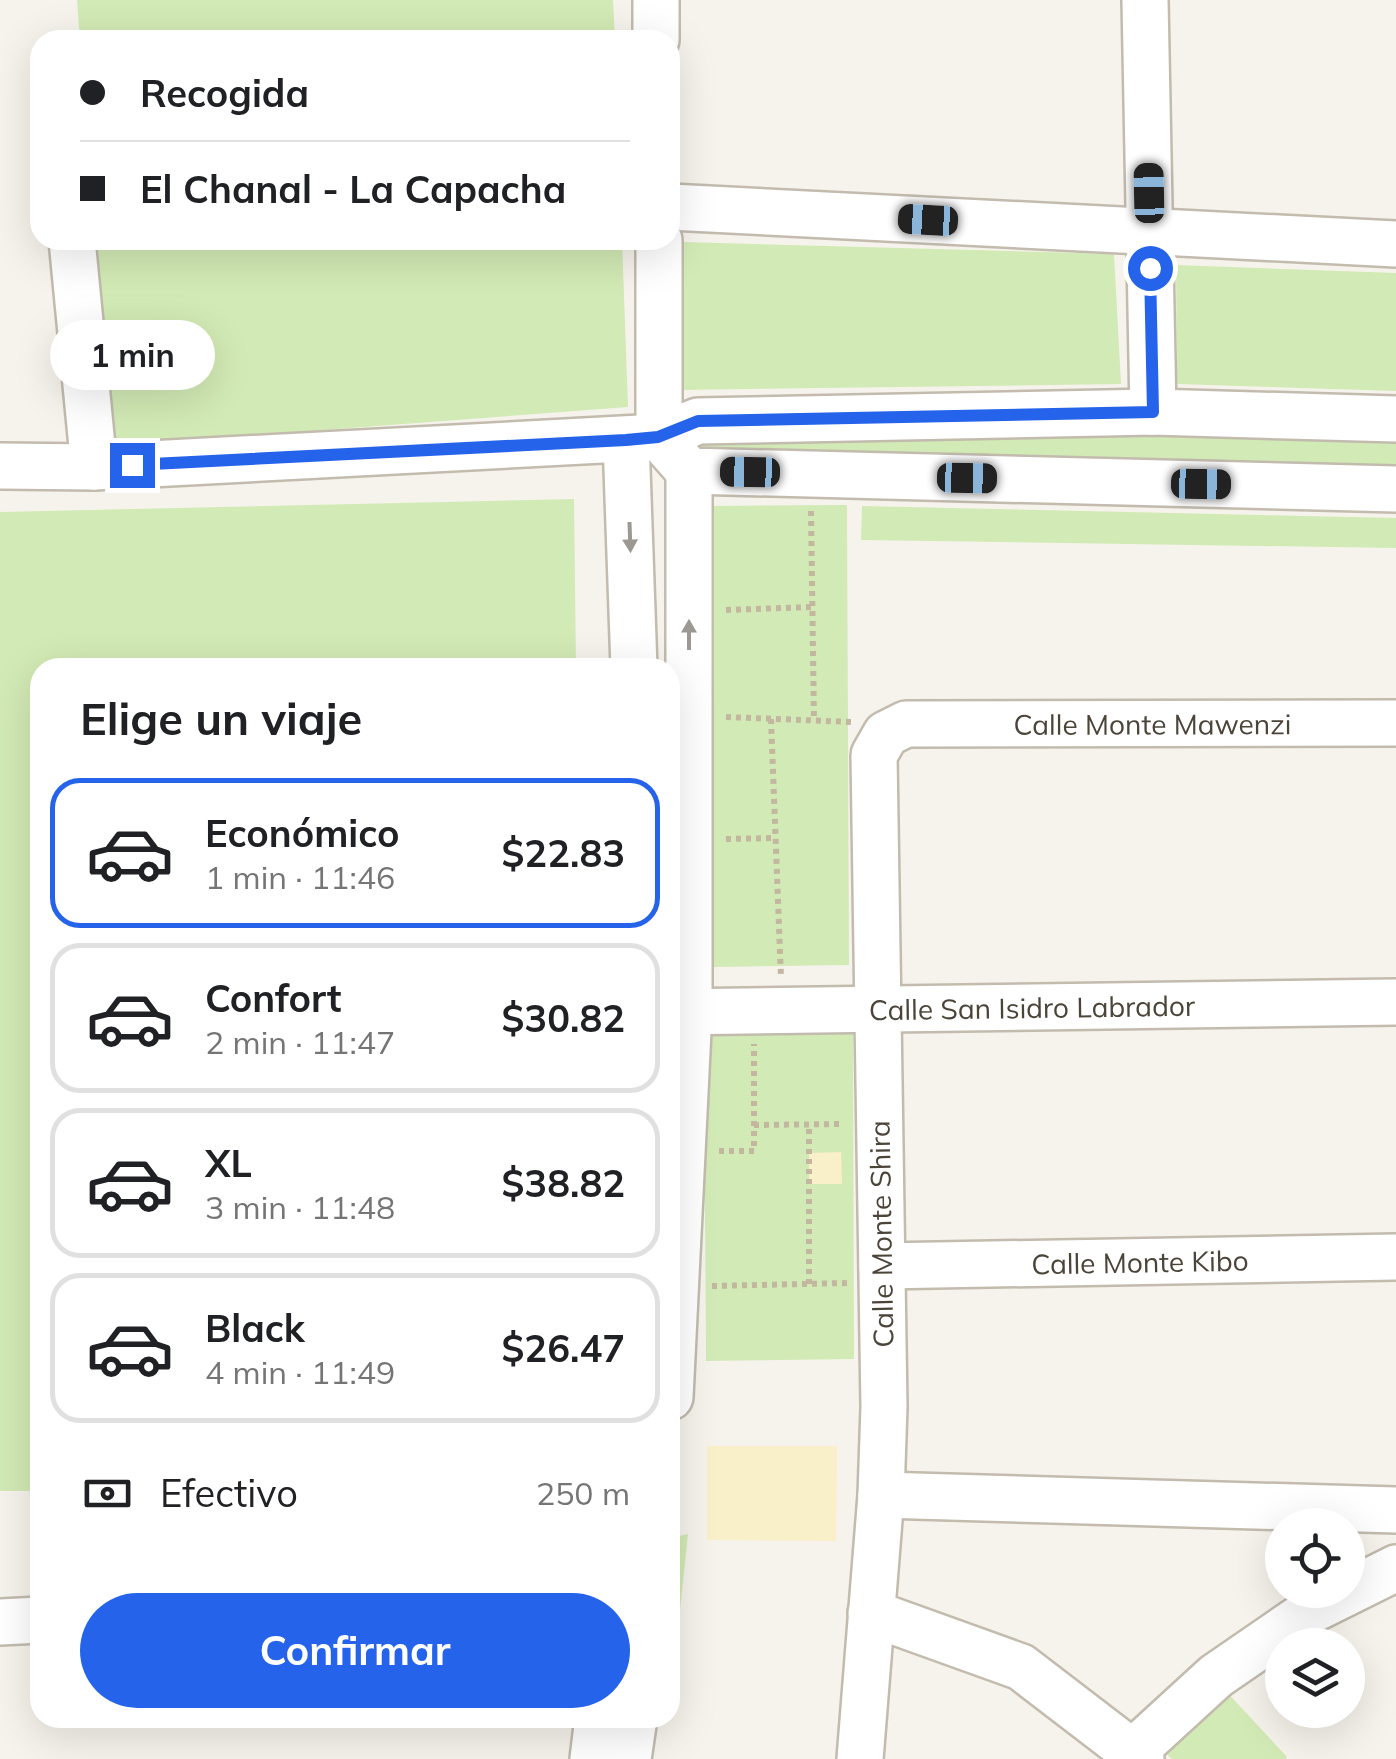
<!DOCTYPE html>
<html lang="es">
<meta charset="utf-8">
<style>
body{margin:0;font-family:Mulish,sans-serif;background:#f6f6f6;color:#202124;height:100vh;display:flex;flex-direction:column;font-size:38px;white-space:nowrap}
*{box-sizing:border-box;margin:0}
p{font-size:32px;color:#757577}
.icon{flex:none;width:55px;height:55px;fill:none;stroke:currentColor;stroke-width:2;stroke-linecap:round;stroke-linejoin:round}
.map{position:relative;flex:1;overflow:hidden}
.side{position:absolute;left:30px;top:658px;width:650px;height:1070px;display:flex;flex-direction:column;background:#fff;border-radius:30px;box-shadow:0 10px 40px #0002}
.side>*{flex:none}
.guide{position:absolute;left:30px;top:30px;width:650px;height:220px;border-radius:30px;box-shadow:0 10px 40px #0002;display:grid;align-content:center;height:220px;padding:0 50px;background:#fff}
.controls{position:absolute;left:1265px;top:1508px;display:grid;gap:20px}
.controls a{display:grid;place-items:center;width:100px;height:100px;border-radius:50%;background:#fff;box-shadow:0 10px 40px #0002;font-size:50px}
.end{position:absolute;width:45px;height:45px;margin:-22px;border:12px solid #2563eb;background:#fff;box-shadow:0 0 0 5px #fff}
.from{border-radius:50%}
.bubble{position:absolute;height:70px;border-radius:35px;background:#fff;box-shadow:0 10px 40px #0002;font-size:32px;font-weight:700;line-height:70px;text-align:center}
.car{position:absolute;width:30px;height:60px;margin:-30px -15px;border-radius:12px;box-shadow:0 0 8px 2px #0007;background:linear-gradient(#222 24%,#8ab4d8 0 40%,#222 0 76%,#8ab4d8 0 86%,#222 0)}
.guide b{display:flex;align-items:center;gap:35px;height:95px;font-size:38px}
.guide b+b{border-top:2px solid #e0e0e0}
.guide i{width:25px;height:25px;background:#202124}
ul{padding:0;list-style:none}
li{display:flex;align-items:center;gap:30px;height:150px;margin:0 20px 15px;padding:0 30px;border:5px solid #e0e0e0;border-radius:30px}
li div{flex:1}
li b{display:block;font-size:38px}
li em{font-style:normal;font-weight:700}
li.selected{border-color:#2563eb}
li>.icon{width:90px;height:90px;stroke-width:1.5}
h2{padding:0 50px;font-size:45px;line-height:120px}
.pay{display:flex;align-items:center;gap:25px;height:110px;padding:0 50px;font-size:38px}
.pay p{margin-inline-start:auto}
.cta{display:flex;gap:20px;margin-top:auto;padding:20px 50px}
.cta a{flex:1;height:115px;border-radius:60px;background:#2563eb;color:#fff;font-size:40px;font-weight:700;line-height:115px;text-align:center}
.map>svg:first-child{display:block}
</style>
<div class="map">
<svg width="1396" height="1759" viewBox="0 0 1396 1759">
<rect width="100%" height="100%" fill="#f6f3ec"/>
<g fill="#d2eab5">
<polygon points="77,0 613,0 615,40 80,40"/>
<polygon points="95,240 622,240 628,407 110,446"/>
<polygon points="684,242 1114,254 1121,384 679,390"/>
<polygon points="1176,265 1396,273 1396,391 1177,384"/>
<polygon points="964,425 1396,438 1396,479 703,458 699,433"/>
<polygon points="574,499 576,667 40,668 40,1491 0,1491 0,512"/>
<polygon points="847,505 849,965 713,967 710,506"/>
<polygon points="862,506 1396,518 1396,548 861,540"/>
<polygon points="853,1025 854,1359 706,1361 704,1026"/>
<polygon points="688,1534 670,1705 670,1538"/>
<polygon points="1223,1688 1287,1757 1285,1759 1172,1759 1159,1747"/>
</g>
<g fill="#f9efc9">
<polygon points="841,1152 842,1184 809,1184 809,1153"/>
<polygon points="707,1446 837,1446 836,1541 707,1540"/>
</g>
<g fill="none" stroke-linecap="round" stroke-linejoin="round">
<defs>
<g id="minor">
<polyline points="656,0 656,40"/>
<polyline points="1145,0 1153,412"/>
<polyline points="670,207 1396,244"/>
<polyline points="72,240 94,467"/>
<polyline points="659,240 659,437 698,421 1153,412 1396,419"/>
<polyline points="626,440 634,668"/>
<polyline points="0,466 94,467 659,437 689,471 1396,489"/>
<path id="s1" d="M670 1012 1396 1002"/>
<path id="s2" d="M882 1266 1396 1257"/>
<polyline points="670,1397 689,1011 689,471"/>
<polyline points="881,1495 1396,1510"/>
<polyline points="871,1613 1021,1667 1141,1759"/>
<polyline points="0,1622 40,1620"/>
<polyline points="1133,1752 1216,1676 1312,1610 1396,1568"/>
<polyline points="593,1759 598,1718"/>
<polyline points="628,1759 634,1718"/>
<path id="s3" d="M860 1759 881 1495 884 1407 874 755 886 734 906 724 1396 723"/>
</g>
</defs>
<use href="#minor" stroke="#c2bbae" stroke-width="50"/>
<g stroke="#c4b79f" stroke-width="6" stroke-dasharray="5 5" stroke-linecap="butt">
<polyline points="811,511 814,720"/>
<polyline points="726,610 813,607"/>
<polyline points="726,717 853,722"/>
<polyline points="771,719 781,978"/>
<polyline points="726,839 775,838"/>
<polyline points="754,1125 843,1124"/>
<polyline points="719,1151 754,1151 754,1044"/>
<polyline points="809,1284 809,1124"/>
<polyline points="712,1286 849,1283"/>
</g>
<use href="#minor" stroke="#fff" stroke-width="45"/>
</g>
<defs><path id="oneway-solid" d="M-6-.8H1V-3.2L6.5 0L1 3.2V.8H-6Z" transform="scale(2.5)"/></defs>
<g fill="#9c9892">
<use href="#oneway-solid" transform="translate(630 537) rotate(88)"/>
<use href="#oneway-solid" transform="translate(689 635) rotate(-90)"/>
</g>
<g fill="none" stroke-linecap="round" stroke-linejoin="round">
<polyline stroke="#2563eb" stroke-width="12" points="132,465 626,440 658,437 698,421 1153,412 1150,268"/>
</g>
<g text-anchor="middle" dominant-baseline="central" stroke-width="8" stroke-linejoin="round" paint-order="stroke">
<g font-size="28" fill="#4b4439" stroke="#fff">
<text stroke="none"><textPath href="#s3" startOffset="1298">Calle Monte Mawenzi</textPath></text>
<text stroke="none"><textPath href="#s1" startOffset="362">Calle San Isidro Labrador</textPath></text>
<text transform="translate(881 1234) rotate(-91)">Calle Monte Shira</text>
<text stroke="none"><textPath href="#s2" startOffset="258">Calle Monte Kibo</textPath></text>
</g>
</g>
</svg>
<div class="controls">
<a><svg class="icon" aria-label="locate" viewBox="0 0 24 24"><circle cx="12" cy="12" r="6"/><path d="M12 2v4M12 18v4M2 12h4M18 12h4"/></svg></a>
<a><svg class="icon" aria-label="layers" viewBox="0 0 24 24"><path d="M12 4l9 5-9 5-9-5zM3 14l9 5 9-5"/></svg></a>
</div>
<i class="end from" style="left:1150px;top:268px"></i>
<i class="end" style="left:132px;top:465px"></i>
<div class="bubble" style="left:50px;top:320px;width:165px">1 min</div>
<i class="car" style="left:1149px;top:193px;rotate:359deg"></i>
<i class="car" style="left:928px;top:220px;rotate:273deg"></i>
<i class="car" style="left:750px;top:472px;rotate:271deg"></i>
<i class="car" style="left:967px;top:478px;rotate:91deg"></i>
<i class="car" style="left:1201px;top:484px;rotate:91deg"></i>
<div class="guide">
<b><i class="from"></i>Recogida</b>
<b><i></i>El Chanal - La Capacha</b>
</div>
<section class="side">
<h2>Elige un viaje</h2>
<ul>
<li class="selected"><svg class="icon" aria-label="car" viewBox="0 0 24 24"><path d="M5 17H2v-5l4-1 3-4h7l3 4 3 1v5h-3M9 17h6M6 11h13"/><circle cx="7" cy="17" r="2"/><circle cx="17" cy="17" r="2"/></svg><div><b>Económico</b><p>1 min · 11:46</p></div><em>$22.83</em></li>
<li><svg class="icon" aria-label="car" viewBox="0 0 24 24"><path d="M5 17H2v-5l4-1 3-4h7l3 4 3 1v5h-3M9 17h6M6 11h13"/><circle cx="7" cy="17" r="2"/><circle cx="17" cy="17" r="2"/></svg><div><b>Confort</b><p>2 min · 11:47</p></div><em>$30.82</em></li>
<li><svg class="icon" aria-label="car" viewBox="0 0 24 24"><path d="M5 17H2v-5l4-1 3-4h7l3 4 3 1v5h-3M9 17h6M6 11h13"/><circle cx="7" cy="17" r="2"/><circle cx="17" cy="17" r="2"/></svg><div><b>XL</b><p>3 min · 11:48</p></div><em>$38.82</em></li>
<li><svg class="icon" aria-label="car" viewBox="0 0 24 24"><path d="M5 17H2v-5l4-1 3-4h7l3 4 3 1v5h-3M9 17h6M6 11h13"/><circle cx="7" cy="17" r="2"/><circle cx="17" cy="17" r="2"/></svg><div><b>Black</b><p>4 min · 11:49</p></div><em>$26.47</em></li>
</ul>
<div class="pay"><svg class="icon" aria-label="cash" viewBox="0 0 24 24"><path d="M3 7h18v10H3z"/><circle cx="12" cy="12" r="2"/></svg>Efectivo<p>250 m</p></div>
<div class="cta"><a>Confirmar</a></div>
</section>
</div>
